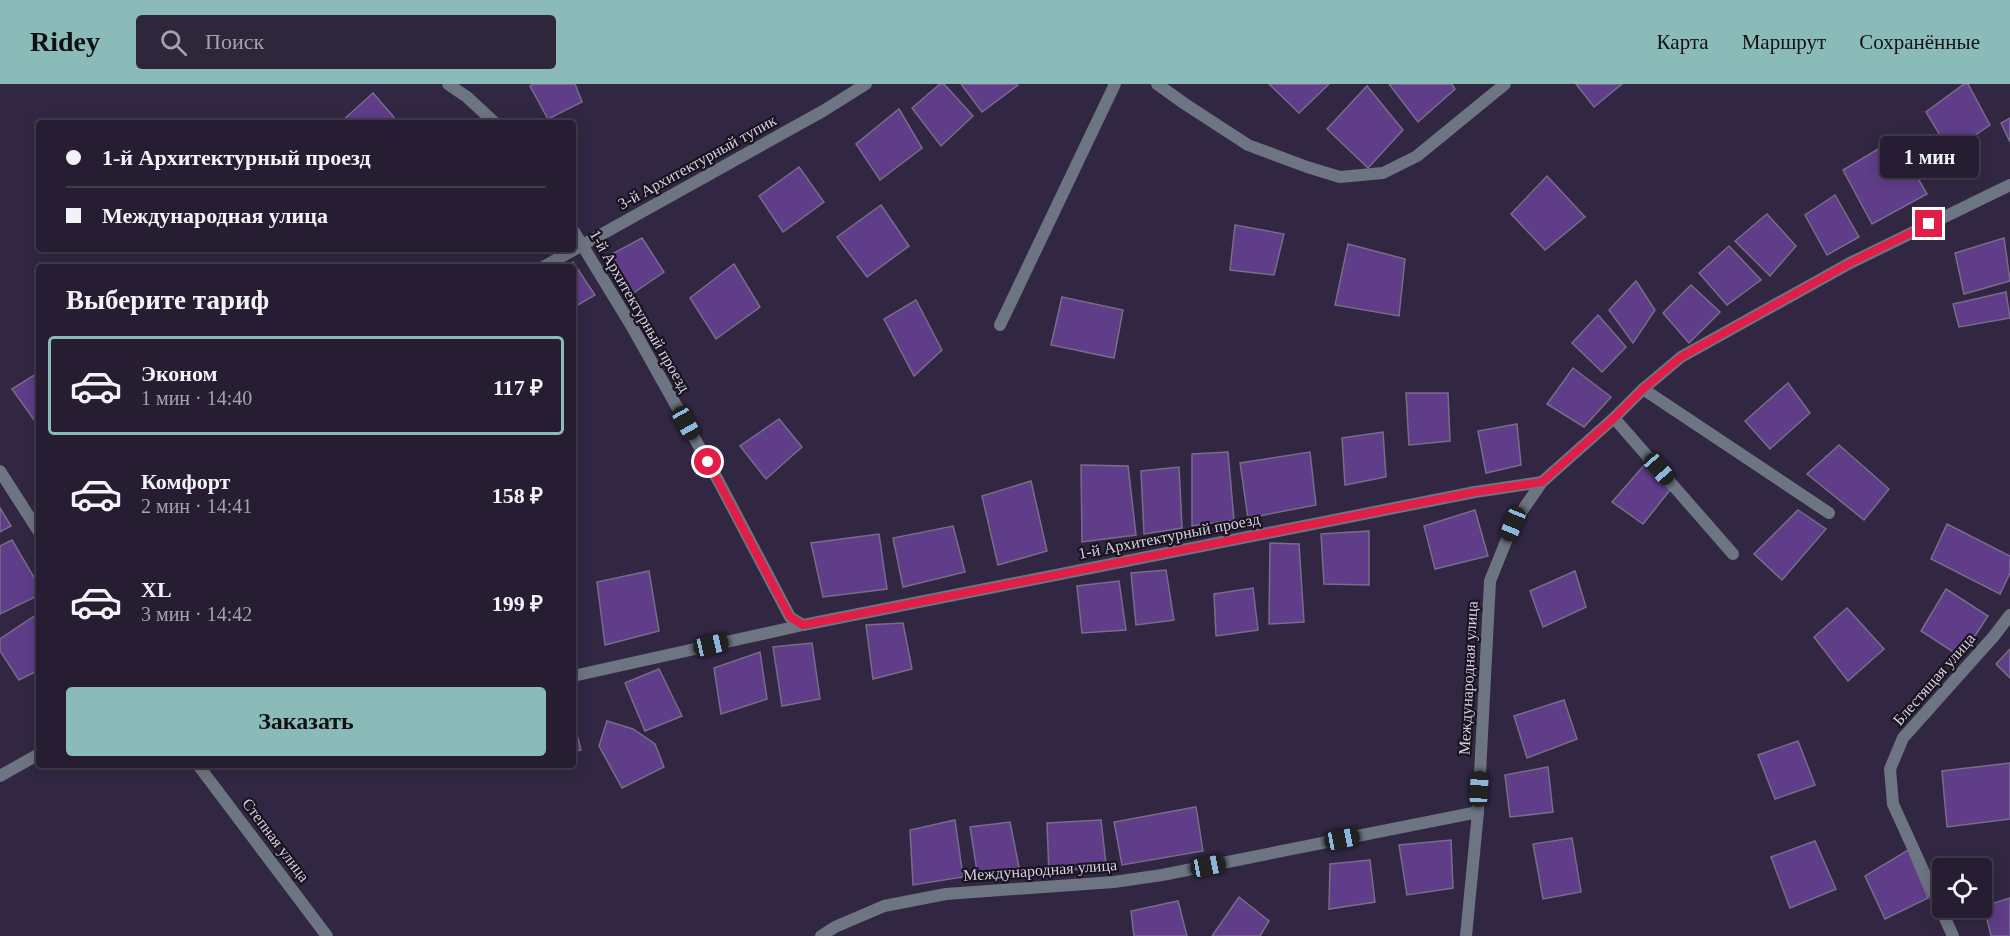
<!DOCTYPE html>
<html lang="ru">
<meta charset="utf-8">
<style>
body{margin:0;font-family:Georgia,serif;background:#2e263a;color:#f1f3f6;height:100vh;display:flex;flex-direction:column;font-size:22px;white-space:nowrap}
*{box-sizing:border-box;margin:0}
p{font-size:20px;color:#a4a2ac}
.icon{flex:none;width:33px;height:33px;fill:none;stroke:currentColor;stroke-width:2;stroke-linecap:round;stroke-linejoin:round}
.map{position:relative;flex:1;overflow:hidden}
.sheet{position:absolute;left:36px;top:180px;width:540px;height:504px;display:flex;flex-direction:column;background:#261d32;border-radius:6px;box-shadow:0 3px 15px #0003,0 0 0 2px #423b4d}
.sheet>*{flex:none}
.banner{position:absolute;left:36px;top:36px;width:540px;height:132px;border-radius:6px;box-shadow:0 3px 15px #0003,0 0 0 2px #423b4d;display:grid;align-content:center;height:132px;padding:0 30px;background:#261d32}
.fabs{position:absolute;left:1932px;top:774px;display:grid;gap:12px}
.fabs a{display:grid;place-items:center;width:60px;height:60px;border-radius:6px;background:#261d32;box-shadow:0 3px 15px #0003,0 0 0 2px #423b4d;font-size:30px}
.end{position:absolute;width:27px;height:27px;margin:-14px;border:8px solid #e11d48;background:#fff;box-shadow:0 0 0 3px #fff}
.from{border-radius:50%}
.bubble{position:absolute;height:42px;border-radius:6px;background:#261d32;box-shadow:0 3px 15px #0003,0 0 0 2px #423b4d;font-size:20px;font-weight:600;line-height:42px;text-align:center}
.car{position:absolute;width:18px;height:36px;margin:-18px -9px;border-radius:8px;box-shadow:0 0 4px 2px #0007;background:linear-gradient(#222 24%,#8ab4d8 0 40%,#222 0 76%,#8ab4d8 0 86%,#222 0)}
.banner b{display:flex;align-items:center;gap:21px;height:57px;font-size:22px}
.banner b+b{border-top:2px solid #423b4d}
.banner i{width:15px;height:15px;background:#f1f3f6}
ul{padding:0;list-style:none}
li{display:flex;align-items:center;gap:18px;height:99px;margin:0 12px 9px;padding:0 18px;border:3px solid transparent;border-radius:6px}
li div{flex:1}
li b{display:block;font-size:22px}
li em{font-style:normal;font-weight:600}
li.active{border-color:#8bbbb9}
li>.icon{width:54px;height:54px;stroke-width:1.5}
h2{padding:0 30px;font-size:27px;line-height:72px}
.primary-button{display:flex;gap:12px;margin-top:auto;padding:12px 30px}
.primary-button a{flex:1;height:69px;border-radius:6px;background:#8bbbb9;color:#111;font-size:24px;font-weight:600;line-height:69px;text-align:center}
header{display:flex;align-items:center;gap:36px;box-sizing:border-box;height:84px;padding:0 30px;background:#8bbbb9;color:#111}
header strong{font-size:28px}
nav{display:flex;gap:33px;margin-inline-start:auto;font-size:21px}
.search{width:420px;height:54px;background:#2e263a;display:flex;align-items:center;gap:15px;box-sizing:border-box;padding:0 21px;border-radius:6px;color:#a4a2ac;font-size:22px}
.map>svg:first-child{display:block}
</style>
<header>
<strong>Ridey</strong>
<div class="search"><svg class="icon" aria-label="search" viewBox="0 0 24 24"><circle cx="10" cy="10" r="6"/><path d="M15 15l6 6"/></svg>Поиск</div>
<nav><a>Карта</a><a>Маршрут</a><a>Сохранённые</a></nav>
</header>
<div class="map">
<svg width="2010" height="852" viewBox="0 0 2010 852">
<rect width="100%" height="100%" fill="#322742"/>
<g fill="#5f3d89" stroke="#786c8b" stroke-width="1.5">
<polygon points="533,0 575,0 582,18 548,35 530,2"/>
<polygon points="940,0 944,0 973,32 941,62 912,24"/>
<polygon points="961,0 1017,0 1018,1 982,28"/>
<polygon points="1269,0 1329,0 1299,29"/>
<polygon points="1389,0 1452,0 1455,5 1418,38"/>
<polygon points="1576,0 1622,0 1594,23"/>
<polygon points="1964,0 1968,0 1990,41 1950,68 1926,28"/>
<polygon points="1367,2 1403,46 1368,84 1327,45"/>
<polygon points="373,9 399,39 340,39"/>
<polygon points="899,25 922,64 880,96 856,60"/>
<polygon points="2010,34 2010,58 2001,39"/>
<polygon points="1895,55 1927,110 1872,140 1843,86"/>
<polygon points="799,83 824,118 783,148 759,112"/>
<polygon points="1547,92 1585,133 1545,166 1511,130"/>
<polygon points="1835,111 1859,153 1827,171 1805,131"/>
<polygon points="881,121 909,162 867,193 837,153"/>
<polygon points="1767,130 1796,162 1770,192 1735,157"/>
<polygon points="1235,141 1284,150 1274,191 1230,186"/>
<polygon points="642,154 664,188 632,210 612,170"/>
<polygon points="2004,154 2010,197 1964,210 1955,169"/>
<polygon points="1348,160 1405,175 1399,232 1335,221"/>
<polygon points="1729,162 1761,196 1727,221 1699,189"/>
<polygon points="573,178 595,211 573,224 573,183 565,183"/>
<polygon points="734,180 760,223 716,255 690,214"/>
<polygon points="1636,197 1655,226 1633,259 1609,226"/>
<polygon points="1691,201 1720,228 1689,259 1663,229"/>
<polygon points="2006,208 2010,234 1959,243 1953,220"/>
<polygon points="1062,213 1123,226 1114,274 1051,261"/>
<polygon points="916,216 942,266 914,292 884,235"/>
<polygon points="1598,231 1626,263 1602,288 1572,259"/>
<polygon points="1573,284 1611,313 1584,343 1547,320"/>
<polygon points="39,288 39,343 12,305"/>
<polygon points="1788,299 1810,329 1770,365 1745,337"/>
<polygon points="1406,309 1448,309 1450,357 1409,361"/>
<polygon points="779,335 802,363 766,395 740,362"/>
<polygon points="1517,340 1521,381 1486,389 1478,347"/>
<polygon points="1383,348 1386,393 1345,401 1342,354"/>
<polygon points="1839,361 1889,405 1864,436 1807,390"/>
<polygon points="1228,368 1234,436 1192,442 1192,370"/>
<polygon points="1310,368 1316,421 1248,434 1240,379"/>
<polygon points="1647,378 1670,406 1643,440 1612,418"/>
<polygon points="1081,381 1128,382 1136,451 1082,458"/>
<polygon points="1179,383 1182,444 1144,450 1141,387"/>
<polygon points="1031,397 1047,467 998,481 982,412"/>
<polygon points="0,424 11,442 0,448"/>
<polygon points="1475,426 1488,472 1435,485 1424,442"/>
<polygon points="1798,426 1826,445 1782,496 1754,470"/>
<polygon points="1947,440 2010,472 2010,489 2000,510 1931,475"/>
<polygon points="953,442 965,488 903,503 893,454"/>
<polygon points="1369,447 1369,501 1324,500 1321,450"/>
<polygon points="879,450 887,505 823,513 811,459"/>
<polygon points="12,456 39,502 39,511 0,530 0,462"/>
<polygon points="1270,459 1299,460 1304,538 1269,540"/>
<polygon points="1166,486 1174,536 1136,541 1131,489"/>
<polygon points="649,487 659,547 605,561 597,498"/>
<polygon points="1575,487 1586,523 1543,543 1530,507"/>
<polygon points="1119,497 1126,546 1082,549 1077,502"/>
<polygon points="1253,504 1258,546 1216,552 1214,510"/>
<polygon points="1946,505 1988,532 1961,573 1921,547"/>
<polygon points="1847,524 1884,565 1848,597 1814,553"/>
<polygon points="39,529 39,586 19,596 0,567 0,555"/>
<polygon points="903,539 912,585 873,595 866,541"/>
<polygon points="812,559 820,615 782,622 773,563"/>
<polygon points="2010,565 2010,594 1996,580"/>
<polygon points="760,568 767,615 721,630 714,584"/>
<polygon points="659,585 682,632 645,647 625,599"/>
<polygon points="1564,616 1577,655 1527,674 1514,632"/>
<polygon points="573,635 581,666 573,668"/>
<polygon points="607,637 633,645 655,660 664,683 622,704 599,662"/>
<polygon points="1798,657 1815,701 1775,715 1758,671"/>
<polygon points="2010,679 2010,735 1947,743 1942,687"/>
<polygon points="1548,683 1553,728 1510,733 1505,691"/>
<polygon points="1196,723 1203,767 1122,781 1114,738"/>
<polygon points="955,736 963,793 913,801 910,746"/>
<polygon points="1101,736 1106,780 1049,790 1047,739"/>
<polygon points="1010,738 1019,783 978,793 970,743"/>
<polygon points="1572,754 1581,808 1543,815 1533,760"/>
<polygon points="1451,756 1453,804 1407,811 1399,761"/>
<polygon points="1815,757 1836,805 1790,824 1771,773"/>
<polygon points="1908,766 1928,814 1885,835 1865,792"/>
<polygon points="1370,776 1375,818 1329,825 1330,780"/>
<polygon points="1239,813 1269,837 1260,852 1212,852"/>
<polygon points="2010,814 2010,852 1991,852 1984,822"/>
<polygon points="1178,817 1187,852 1134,852 1131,827"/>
</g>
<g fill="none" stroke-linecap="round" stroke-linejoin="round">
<polyline stroke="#6c7581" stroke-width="12" points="198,681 327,852"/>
<g stroke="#6c7581" stroke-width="12">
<polyline points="448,0 467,13 495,39"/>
<polyline points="1157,0 1185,20 1248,61 1307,83 1340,93 1383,89 1417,72 1505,0"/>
<polyline points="573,146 631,241 719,398 790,533 803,541 1475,408 1542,398"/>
<polyline points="543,183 823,27 866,0"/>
<polyline points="1000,241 1115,0"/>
<polyline points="1643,305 1829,429"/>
<polyline points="1614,334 1733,470"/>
<polyline points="0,387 39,448"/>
<polyline points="573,592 803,541"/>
<polyline points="0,692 39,670"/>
<polyline points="821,852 835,843 884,822 946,810 1114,798 1162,791 1478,728 1490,497 1513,440 1542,398 1614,334 1643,305 1681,273 1850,179 2010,101"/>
<polyline points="1466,852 1478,728"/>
<polyline points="1953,852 1893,720 1890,685 1903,654 1994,552 2010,531"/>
</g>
</g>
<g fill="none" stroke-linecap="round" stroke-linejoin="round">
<polyline stroke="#e11d48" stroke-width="8" points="708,378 790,533 803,541 1475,408 1542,398 1614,334 1643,305 1681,273 1850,179 1929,140"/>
</g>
<g text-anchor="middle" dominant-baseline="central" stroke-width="4.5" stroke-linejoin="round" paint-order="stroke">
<g font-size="16" fill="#d6d0e1" stroke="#18131f">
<text transform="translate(697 78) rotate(-29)">3-й Архитектурный тупик</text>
<text transform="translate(640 227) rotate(60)">1-й Архитектурный проезд</text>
<text transform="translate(1169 452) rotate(-11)">1-й Архитектурный проезд</text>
<text transform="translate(1468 594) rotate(-87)">Международная улица</text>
<text transform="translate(1934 595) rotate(-49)">Блестящая улица</text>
<text transform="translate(276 756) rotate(53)">Степная улица</text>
<text transform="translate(1040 786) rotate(-4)">Международная улица</text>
</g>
</g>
</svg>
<div class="fabs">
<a><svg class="icon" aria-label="locate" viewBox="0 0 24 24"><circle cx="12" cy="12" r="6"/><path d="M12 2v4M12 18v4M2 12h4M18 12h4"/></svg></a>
</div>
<i class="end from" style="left:708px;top:378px"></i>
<i class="end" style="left:1929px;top:140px"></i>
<div class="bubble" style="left:1880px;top:52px;width:99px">1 мин</div>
<i class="car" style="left:686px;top:339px;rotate:151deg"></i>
<i class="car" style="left:1659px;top:385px;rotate:139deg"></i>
<i class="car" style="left:1513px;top:440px;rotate:202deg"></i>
<i class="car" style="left:711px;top:561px;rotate:77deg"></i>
<i class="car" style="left:1479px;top:705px;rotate:3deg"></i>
<i class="car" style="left:1342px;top:755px;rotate:79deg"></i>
<i class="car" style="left:1208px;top:782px;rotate:79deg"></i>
<div class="banner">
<b><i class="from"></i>1-й Архитектурный проезд</b>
<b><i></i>Международная улица</b>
</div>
<section class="sheet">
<h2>Выберите тариф</h2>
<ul>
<li class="active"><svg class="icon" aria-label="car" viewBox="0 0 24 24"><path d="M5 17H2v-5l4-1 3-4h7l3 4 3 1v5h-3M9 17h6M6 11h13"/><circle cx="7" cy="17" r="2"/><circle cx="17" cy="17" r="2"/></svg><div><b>Эконом</b><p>1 мин · 14:40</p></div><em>117 ₽</em></li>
<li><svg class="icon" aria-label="car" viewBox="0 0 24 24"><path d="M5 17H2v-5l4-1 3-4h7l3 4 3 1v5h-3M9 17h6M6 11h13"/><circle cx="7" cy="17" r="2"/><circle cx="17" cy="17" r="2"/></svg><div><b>Комфорт</b><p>2 мин · 14:41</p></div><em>158 ₽</em></li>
<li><svg class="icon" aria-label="car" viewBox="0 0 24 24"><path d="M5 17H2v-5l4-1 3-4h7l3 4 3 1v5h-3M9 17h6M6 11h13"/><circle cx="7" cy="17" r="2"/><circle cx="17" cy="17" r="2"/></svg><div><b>XL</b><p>3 мин · 14:42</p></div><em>199 ₽</em></li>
</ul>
<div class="primary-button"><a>Заказать</a></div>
</section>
</div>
